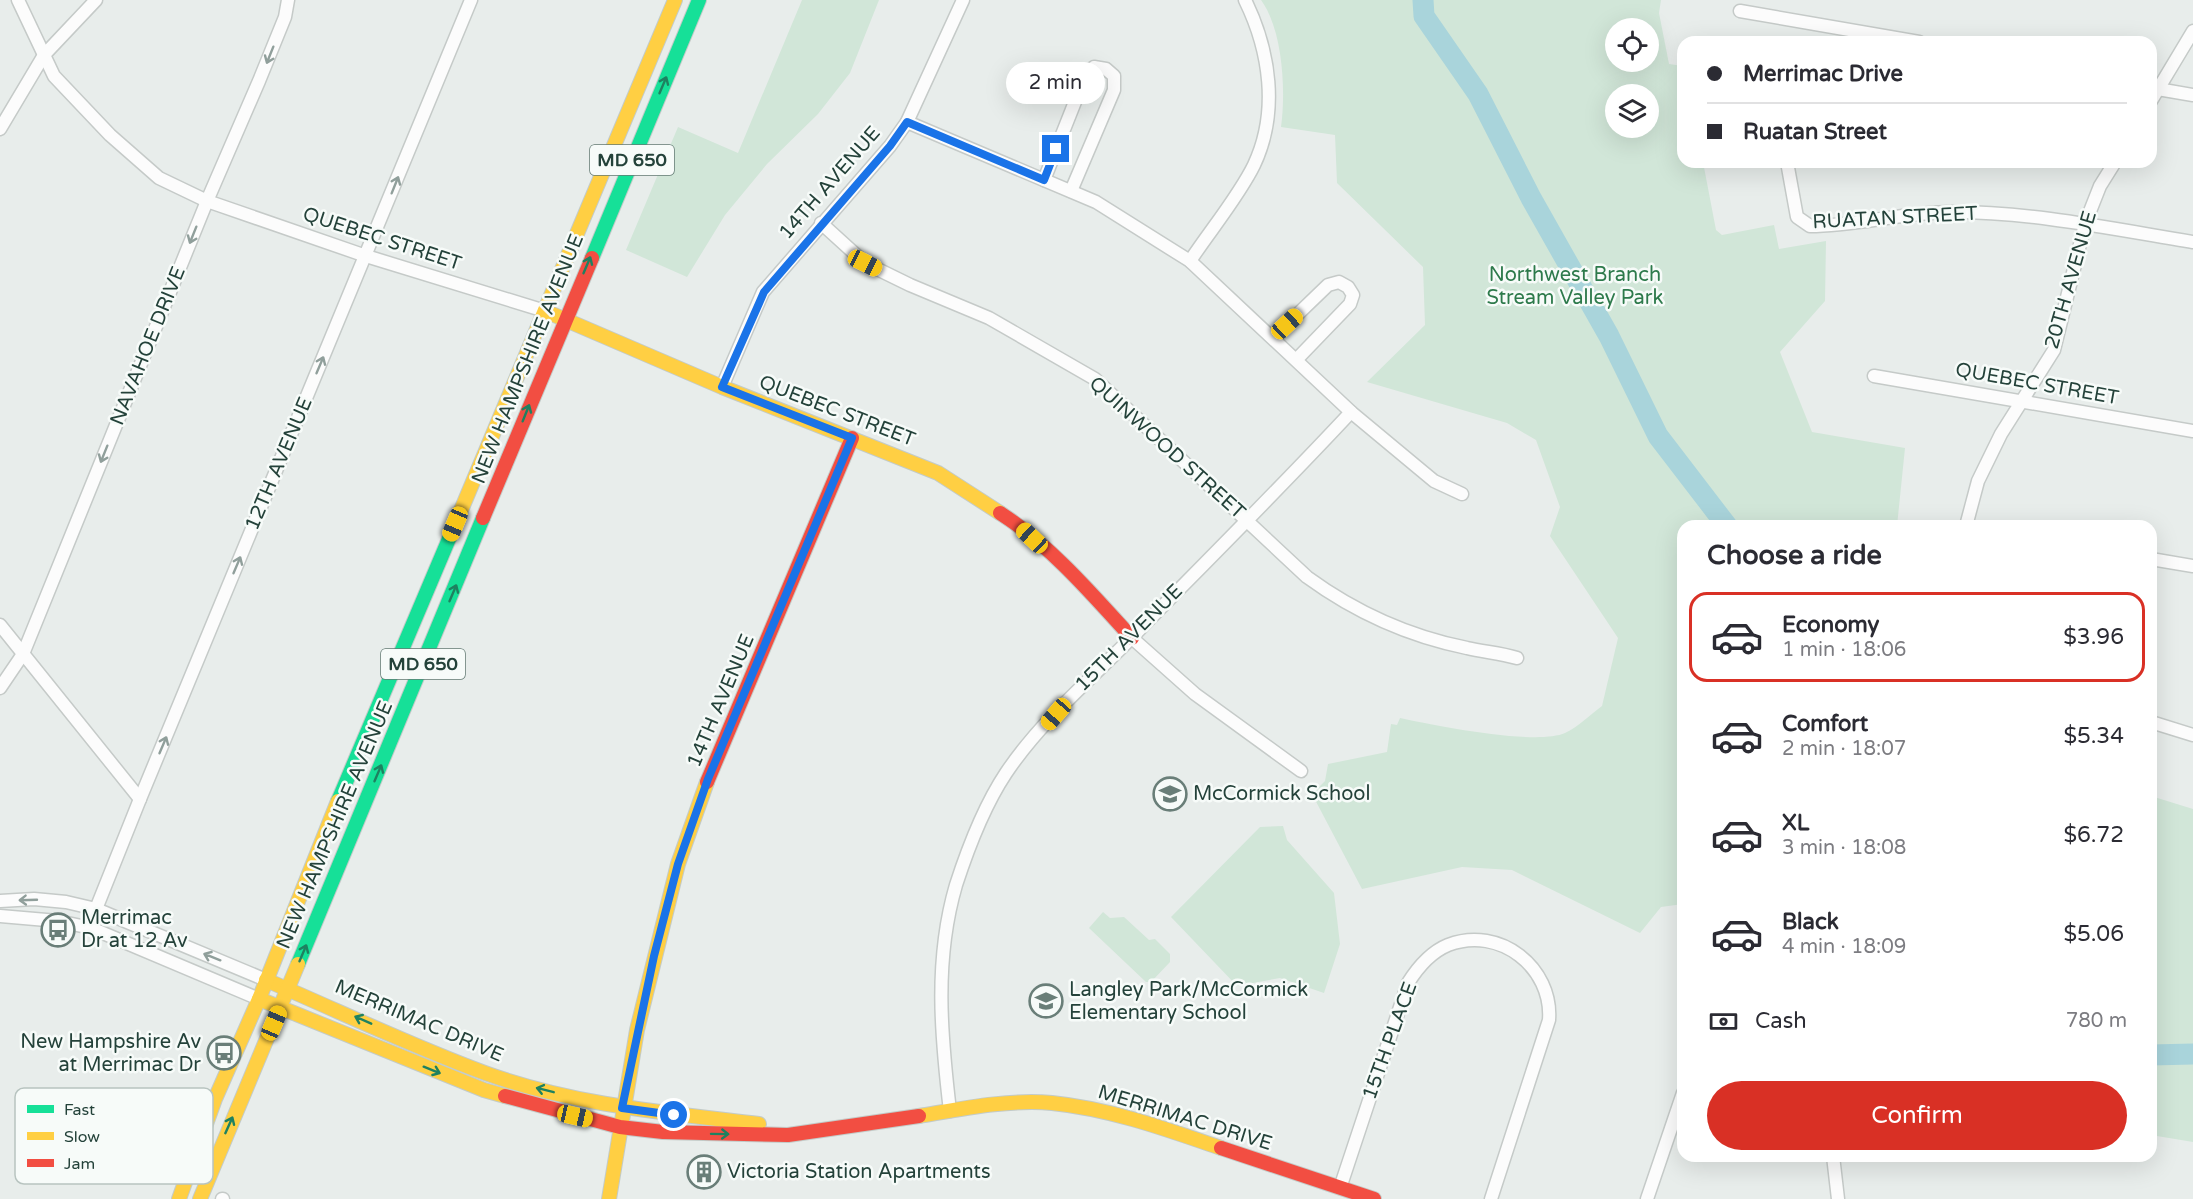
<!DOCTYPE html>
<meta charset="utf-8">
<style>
body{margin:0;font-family:"Varela Round",sans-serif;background:#f7f7f7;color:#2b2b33;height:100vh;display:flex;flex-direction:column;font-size:22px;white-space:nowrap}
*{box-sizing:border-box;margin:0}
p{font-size:20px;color:#7c7c81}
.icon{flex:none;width:33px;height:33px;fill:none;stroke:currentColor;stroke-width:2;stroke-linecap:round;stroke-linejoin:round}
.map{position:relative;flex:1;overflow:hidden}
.panel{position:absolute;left:1677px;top:520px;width:480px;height:642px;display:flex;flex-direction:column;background:#fff;border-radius:18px;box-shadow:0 6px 24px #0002}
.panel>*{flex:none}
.top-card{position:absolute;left:1677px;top:36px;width:480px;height:132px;border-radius:18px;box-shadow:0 6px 24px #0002;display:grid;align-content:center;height:132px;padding:0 30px;background:#fff}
.tools{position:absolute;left:1605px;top:18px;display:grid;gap:12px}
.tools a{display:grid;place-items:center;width:54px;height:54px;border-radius:50%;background:#fff;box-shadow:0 6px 24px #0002;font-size:30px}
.end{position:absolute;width:27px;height:27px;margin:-14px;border:8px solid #1a73e8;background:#fff;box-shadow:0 0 0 3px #fff}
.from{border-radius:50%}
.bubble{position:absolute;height:42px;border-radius:21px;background:#fff;box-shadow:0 6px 24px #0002;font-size:20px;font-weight:600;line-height:42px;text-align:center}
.car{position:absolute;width:18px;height:36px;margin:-18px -9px;border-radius:8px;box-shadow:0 0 4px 2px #0007;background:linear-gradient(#f5c518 24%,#345 0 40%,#f5c518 0 76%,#345 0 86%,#f5c518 0)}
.top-card b{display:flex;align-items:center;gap:21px;height:57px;font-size:22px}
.top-card b+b{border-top:2px solid #e1e1e2}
.top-card i{width:15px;height:15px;background:#2b2b33}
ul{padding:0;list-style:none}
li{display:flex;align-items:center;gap:18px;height:90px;margin:0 12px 9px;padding:0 18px;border:3px solid transparent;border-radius:18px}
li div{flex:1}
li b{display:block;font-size:22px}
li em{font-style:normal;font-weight:600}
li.current{border-color:#d93025}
li>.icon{width:54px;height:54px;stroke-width:1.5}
h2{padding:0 30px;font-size:27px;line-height:72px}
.pay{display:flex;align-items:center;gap:15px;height:66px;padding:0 30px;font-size:22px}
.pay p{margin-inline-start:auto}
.action{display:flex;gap:12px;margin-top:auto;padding:12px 30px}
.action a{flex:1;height:69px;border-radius:36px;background:#d93025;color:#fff;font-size:24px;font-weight:600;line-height:69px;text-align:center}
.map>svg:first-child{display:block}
</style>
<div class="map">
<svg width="2193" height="1199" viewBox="0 0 2193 1199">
<rect width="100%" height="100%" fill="#e8edeb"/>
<g fill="#d1e6d8" fill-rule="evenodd">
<polygon points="802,0 879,0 850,73 818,114 767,164 725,215 687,277 626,250 678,127 738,153"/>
<path d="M1261 0H1661L1659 13 1669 64 1683 66V162H1703L1716 230 1722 235 1774 225 1779 249 1826 241 1825 301 1780 352 1812 432 1905 448 1897 526H1683V904L1661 907 1640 933 1512 870 1462 867 1362 889 1312 794 1325 781 1328 764 1387 752 1391 724 1397 725 1400 718C1432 725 1536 746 1565 733 1578 727 1591 714 1602 706L1618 638 1550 536 1560 507 1536 440 1507 423 1367 382 1425 325 1423 267 1337 183 1335 135 1281 127C1286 91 1283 30 1261 0ZM1616 28H1648V62H1616ZM1616 94H1648V128H1616Z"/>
<polygon points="2151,796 2193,809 2193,1142 2151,1135"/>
<polygon points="1283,826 1287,840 1334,893 1340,944 1324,993 1280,978 1237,986 1171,917 1260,827"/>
<polygon points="1103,912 1110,918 1124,917 1149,940 1155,939 1170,954 1170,962 1151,982 1146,982 1089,928"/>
</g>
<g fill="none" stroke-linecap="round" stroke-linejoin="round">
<g stroke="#a9d4db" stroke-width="21">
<polyline points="1423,0 1424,16 1478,94 1531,198 1609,336 1658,436 1727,526"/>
<polyline points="2151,1055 2193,1054"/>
</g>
<defs>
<g id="street">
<polyline points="18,0 54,76 110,135 159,178 207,201 366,256 545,311"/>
<polyline points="1740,11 1919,42"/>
<polyline points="2152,88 2193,95"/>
<polyline points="2151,101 2193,31"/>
<polyline points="907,122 1096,202 1190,261 1351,412 1434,481 1462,494"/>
<polyline points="0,129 44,55 96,0"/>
<path d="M1787 162 1797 217 1810 226C1857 226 1904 212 1952 212 2033 212 2113 229 2193 242"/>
<polyline points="1044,180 1086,74 1094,67 1106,69 1114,76 1114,90 1071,191"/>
<path d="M821 223 865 263 910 285 989 318 1095 379 1307 577C1355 612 1407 636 1467 648 1484 652 1500 653 1517 658"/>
<path d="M1190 261C1209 232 1239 196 1254 165 1279 112 1270 51 1245 0"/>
<polyline points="1274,337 1328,285 1339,282 1348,287 1353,295 1350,304 1297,359"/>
<polyline points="1874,376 2193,431"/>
<polyline points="722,387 763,292 890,146 907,122 963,0"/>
<polyline points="1966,526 1978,481 2001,434 2054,350 2085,224 2100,186 2115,162"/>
<polyline points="2151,559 2193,566"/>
<polyline points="0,625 140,799"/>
<polyline points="1132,638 1195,694 1301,771"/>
<polyline points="0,688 23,654 207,201 259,81 285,17 288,0"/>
<polyline points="2151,722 2193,735"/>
<polyline points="0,901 34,899 66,902 96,909 266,980"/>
<polyline points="0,916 58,921 91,928 259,999"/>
<polyline points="91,928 96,909 140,799 471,0"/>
<path d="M950 1111C941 1035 934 960 956 885 968 848 984 806 1006 773 1043 718 1096 675 1142 627 1212 556 1283 485 1351 412"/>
<polyline points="1833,1156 1838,1199"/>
<path d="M1340 1188 1408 983C1418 967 1431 952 1448 945 1500 925 1553 968 1549 1020L1491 1199"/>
<polyline points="222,1199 223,1199"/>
<polyline points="1647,1199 1683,1093"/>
</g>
<g id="fast">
<polyline points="592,258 699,0"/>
<polyline points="338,801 454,527"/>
<polyline points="298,964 483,518"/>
</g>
<g id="slow">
<polyline points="545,311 722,387 938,473 1000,513"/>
<polyline points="454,527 675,0"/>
<path d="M266 980C339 1011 411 1046 485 1073 573 1105 667 1113 759 1124"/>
<polyline points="259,999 484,1090 505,1096"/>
<path d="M919 1116C961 1109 1009 1099 1052 1103 1111 1109 1166 1129 1221 1148"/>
<polyline points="179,1199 215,1099 259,999 338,801"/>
<polyline points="200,1199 298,964"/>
<polyline points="609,1199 637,1030 678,864 707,782"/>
</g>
<g id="jam">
<path d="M1000 513C1050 545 1092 594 1132 638"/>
<polyline points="483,518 592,258"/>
<polyline points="707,782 852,438"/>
<polyline points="505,1096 620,1127 663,1132 788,1135 919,1116"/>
<polyline points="1221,1148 1374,1199"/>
</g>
</defs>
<use href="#street" stroke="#c5cac8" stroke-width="15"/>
<use href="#fast" stroke="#c3cbc8" stroke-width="16"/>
<use href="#slow" stroke="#c3cbc8" stroke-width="16"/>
<use href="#jam" stroke="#c3cbc8" stroke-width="16"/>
<use href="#street" stroke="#fcfcfc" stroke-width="12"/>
<use href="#fast" stroke="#16e098" stroke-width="14"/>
<use href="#slow" stroke="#ffcf43" stroke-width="14"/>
<use href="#jam" stroke="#f24e42" stroke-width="14"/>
</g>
<defs><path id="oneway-shaft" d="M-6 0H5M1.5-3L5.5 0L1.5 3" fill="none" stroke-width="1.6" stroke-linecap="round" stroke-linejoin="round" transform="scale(1.5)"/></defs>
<g stroke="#909f9b">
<use href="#oneway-shaft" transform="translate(270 55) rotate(112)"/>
<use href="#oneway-shaft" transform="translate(395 185) rotate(-68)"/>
<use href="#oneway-shaft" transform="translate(193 235) rotate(112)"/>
<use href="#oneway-shaft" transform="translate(320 365) rotate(-67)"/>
<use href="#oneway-shaft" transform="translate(104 454) rotate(112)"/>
<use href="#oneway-shaft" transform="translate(237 565) rotate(-67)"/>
<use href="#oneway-shaft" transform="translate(163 745) rotate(-67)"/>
<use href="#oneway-shaft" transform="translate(28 900) rotate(178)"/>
<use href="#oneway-shaft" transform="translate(212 957) rotate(-158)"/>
</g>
<g stroke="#1e8160">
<use href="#oneway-shaft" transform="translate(663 85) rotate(-67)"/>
<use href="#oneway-shaft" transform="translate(587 265) rotate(-67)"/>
<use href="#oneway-shaft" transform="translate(526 413) rotate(-68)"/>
<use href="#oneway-shaft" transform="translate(453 593) rotate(-67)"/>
<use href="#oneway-shaft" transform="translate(378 773) rotate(-67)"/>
<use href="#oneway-shaft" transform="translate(303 953) rotate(-67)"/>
<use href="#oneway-shaft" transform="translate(363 1020) rotate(-156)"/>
<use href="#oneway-shaft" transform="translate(432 1070) rotate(22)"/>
<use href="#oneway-shaft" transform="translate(545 1090) rotate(-166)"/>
<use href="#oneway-shaft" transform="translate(229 1125) rotate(-66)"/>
<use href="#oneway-shaft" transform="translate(720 1134) rotate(1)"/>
</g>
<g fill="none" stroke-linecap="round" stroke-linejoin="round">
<polyline stroke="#1a73e8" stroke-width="8" points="674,1115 622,1108 654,956 678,864 708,779 852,438 722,387 764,292 890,146 907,122 1044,180 1056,149"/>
</g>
<defs>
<symbol id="school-ring" viewBox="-11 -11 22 22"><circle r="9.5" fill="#f7fbf9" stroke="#697e78" stroke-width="1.5"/><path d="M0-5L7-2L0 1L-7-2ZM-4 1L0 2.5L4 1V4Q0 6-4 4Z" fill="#697e78"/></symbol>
<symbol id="bus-ring" viewBox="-11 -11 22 22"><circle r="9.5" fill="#f7fbf9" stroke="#697e78" stroke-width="1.5"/><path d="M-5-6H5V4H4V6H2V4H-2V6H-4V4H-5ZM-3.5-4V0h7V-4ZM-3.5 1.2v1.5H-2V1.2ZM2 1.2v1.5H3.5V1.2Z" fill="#697e78"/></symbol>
<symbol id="building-ring" viewBox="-11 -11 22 22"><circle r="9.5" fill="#f7fbf9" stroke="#697e78" stroke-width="1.5"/><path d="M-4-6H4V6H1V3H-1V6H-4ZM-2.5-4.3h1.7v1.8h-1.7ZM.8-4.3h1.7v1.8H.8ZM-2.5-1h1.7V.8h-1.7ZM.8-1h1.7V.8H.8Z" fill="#697e78"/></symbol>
</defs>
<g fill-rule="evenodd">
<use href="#school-ring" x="1151" y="775" width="38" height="38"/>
<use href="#bus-ring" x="39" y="911" width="38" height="38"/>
<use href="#school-ring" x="1027" y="982" width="38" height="38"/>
<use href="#bus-ring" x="205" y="1034" width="38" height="38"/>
<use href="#building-ring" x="685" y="1153" width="38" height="38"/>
</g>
<g text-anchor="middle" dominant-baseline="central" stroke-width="5" stroke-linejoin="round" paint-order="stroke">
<g fill="#f7fbf9" stroke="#637a73" stroke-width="1.5">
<rect x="590" y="145" width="84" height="30" rx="4.5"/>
<rect x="381" y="649" width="84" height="30" rx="4.5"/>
</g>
<g font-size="18" font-weight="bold" fill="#24423a">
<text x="632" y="160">MD 650</text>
<text x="423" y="664">MD 650</text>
</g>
<g font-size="20" fill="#24423a" stroke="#f7fbf9">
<text transform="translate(830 183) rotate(-49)">14TH AVENUE</text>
<text transform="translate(1895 218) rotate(-3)">RUATAN STREET</text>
<text transform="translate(382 239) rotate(18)">QUEBEC STREET</text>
<text transform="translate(2071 280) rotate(-74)">20TH AVENUE</text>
<text transform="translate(148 346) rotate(-68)">NAVAHOE DRIVE</text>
<text transform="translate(528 359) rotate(-68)">NEW HAMPSHIRE AVENUE</text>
<text transform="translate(2037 384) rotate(10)">QUEBEC STREET</text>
<text transform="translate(837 411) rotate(21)">QUEBEC STREET</text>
<text transform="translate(1167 448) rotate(42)">QUINWOOD STREET</text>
<text transform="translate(279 464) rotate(-67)">12TH AVENUE</text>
<text transform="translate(1129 638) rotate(-45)">15TH AVENUE</text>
<text transform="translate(721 701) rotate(-67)">14TH AVENUE</text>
<text transform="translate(335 825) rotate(-67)">NEW HAMPSHIRE AVENUE</text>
<text transform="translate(419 1021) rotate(23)">MERRIMAC DRIVE</text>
<text transform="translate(1390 1041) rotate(-70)">15TH PLACE</text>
<text transform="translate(1185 1118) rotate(17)">MERRIMAC DRIVE</text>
</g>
<g font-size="20" fill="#2d7a4b" stroke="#f7fbf9">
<text x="1575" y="275">Northwest Branch<tspan x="1575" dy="23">Stream Valley Park</tspan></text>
</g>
<g font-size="20" fill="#24423a" stroke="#f7fbf9" text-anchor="start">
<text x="1193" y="794">McCormick School</text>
<text x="81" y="918">Merrimac<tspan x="81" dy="23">Dr at 12 Av</tspan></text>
<text x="1069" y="990">Langley Park/McCormick<tspan x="1069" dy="23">Elementary School</tspan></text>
<text x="201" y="1042" text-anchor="end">New Hampshire Av<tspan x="201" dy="23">at Merrimac Dr</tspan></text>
<text x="727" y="1172">Victoria Station Apartments</text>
</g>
</g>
<rect x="15" y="1088" width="198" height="96" rx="9" fill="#f7fbf9" stroke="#b8c4c0" stroke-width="1.5"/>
<rect x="27" y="1105" width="27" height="8" fill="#16e098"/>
<rect x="27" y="1132" width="27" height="8" fill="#ffcf43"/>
<rect x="27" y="1159" width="27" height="8" fill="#f24e42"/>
<g font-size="16" fill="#24423a">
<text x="64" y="1115">Fast</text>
<text x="64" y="1142">Slow</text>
<text x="64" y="1169">Jam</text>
</g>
</svg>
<div class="tools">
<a><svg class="icon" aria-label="locate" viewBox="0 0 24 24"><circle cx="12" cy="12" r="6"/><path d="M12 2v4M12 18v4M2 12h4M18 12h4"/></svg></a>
<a><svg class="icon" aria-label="layers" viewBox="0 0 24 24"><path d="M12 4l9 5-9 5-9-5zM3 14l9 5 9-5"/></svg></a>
</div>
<i class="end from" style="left:674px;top:1115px"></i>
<i class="end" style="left:1056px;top:149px"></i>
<div class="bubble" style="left:1006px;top:62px;width:99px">2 min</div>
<i class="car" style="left:865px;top:263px;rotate:117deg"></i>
<i class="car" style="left:1287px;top:324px;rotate:47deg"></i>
<i class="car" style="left:455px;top:524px;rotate:203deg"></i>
<i class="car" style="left:1032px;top:538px;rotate:313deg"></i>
<i class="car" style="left:1056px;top:714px;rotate:221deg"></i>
<i class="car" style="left:274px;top:1023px;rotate:23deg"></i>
<i class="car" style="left:575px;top:1116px;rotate:103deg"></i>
<div class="top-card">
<b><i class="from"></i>Merrimac Drive</b>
<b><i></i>Ruatan Street</b>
</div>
<section class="panel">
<h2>Choose a ride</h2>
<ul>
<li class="current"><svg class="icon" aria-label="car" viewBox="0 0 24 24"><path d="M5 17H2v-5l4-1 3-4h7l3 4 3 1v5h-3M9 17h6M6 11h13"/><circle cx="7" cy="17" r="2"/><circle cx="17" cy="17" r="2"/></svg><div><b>Economy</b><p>1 min · 18:06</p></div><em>$3.96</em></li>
<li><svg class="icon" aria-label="car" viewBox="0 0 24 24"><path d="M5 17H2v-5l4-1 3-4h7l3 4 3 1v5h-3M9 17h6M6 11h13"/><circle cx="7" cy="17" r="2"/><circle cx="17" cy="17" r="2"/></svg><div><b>Comfort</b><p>2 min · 18:07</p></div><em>$5.34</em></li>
<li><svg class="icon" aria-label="car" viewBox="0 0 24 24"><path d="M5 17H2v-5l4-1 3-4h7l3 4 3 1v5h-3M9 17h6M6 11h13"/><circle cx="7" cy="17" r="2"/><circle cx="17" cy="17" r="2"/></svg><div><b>XL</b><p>3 min · 18:08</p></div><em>$6.72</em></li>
<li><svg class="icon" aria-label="car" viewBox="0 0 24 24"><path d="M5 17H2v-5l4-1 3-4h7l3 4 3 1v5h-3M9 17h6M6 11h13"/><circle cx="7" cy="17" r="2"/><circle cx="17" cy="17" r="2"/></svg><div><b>Black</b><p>4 min · 18:09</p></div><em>$5.06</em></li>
</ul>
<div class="pay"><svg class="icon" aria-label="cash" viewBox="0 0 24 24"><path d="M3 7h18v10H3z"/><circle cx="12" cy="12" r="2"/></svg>Cash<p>780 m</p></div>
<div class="action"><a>Confirm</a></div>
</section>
</div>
